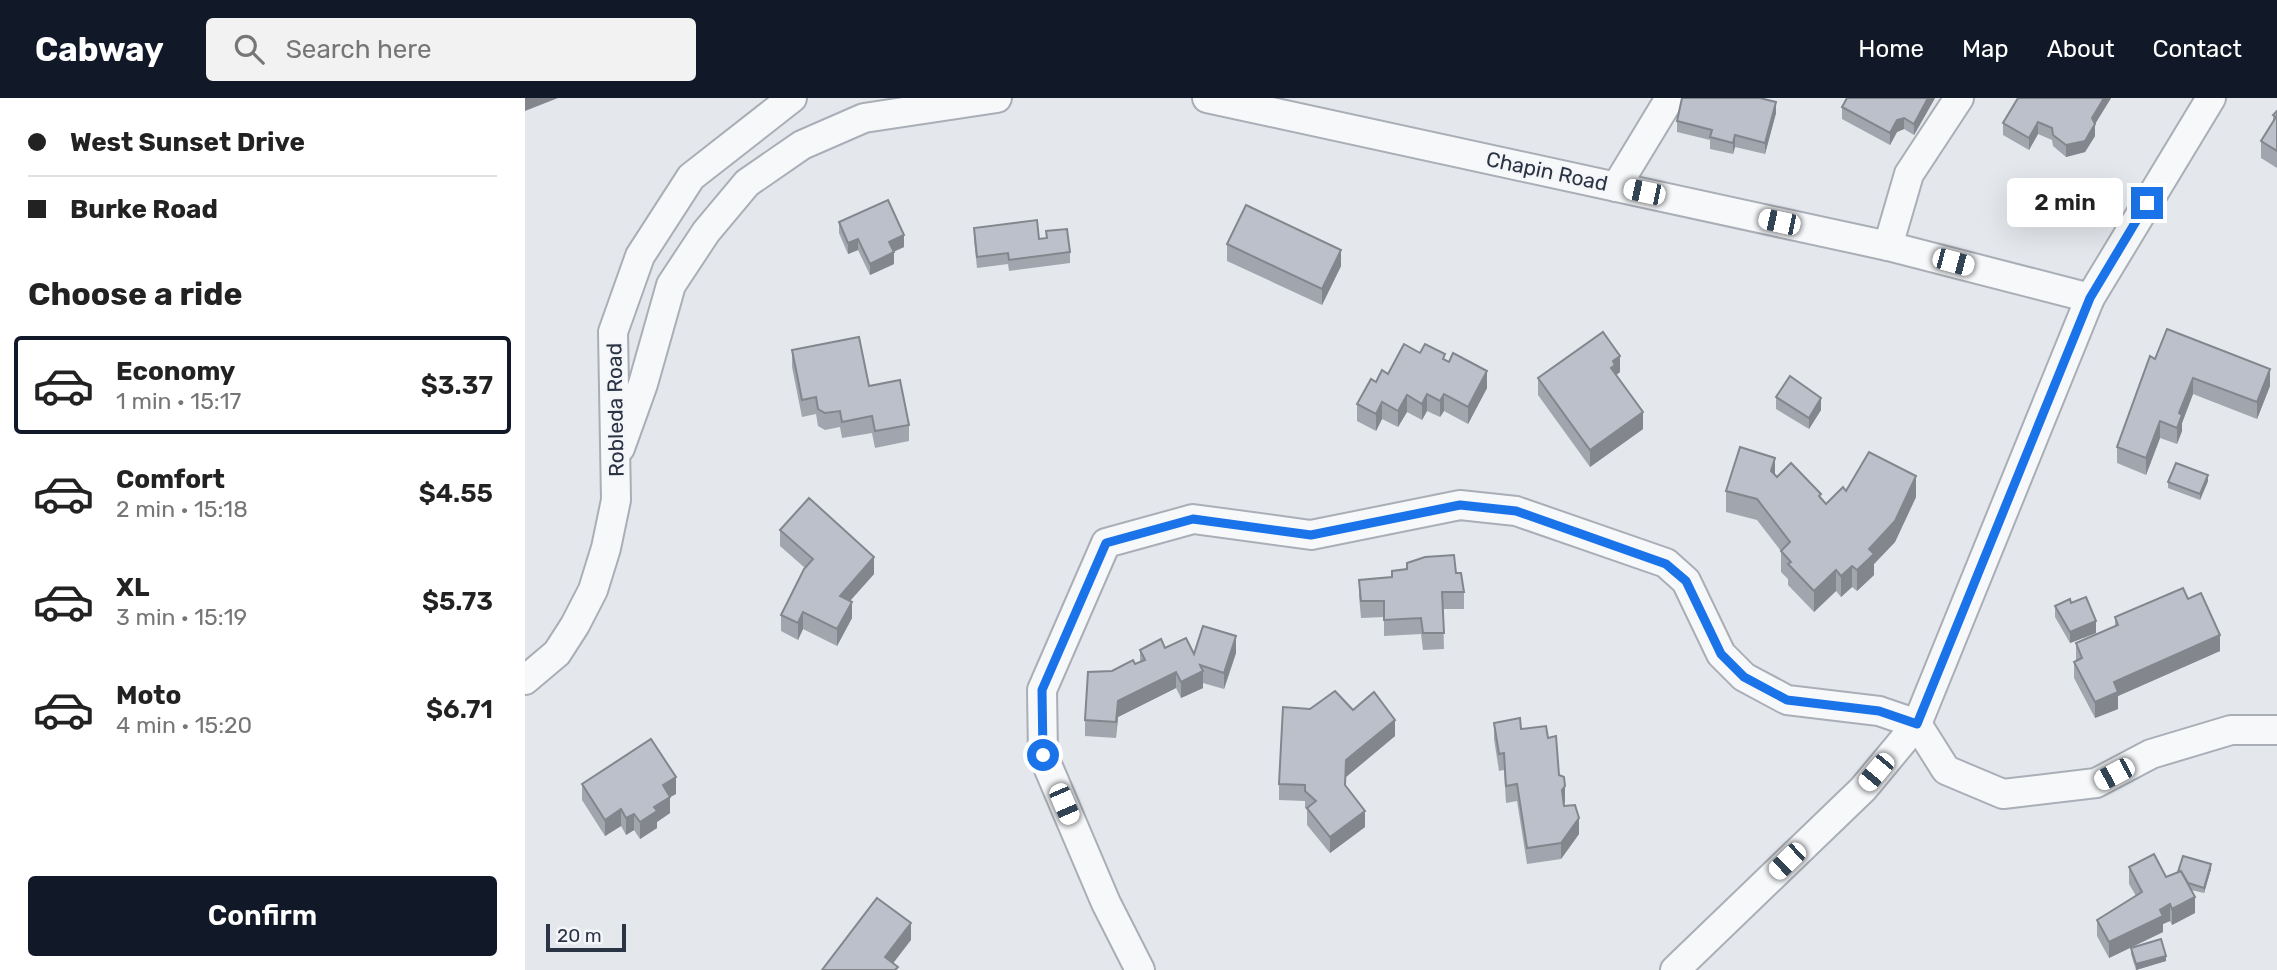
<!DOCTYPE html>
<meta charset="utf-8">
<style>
body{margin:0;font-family:Rubik,sans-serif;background:#f2f2f2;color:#222;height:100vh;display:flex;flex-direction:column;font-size:26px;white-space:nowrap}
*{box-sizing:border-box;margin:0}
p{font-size:23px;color:#767676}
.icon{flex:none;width:38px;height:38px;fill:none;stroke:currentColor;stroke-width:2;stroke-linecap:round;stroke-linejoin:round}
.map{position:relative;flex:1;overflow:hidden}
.details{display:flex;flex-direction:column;background:#fff;width:525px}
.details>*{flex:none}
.guide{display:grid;align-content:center;height:154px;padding:0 28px;background:#fff}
.scale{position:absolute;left:21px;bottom:18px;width:80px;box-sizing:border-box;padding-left:7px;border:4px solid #2b3445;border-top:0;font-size:19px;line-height:24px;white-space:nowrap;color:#2b3445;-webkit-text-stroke:5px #f4f6f9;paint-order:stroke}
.end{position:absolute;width:32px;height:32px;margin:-16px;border:9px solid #1a73e8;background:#fff;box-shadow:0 0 0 4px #fff}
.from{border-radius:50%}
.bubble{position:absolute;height:49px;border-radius:7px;background:#fff;box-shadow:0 7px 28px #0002;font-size:23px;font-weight:600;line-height:49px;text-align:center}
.car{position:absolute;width:21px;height:42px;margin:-21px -10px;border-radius:9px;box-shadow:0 0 5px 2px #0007;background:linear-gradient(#fff 24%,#345 0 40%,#fff 0 76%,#345 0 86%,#fff 0)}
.guide b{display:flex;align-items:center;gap:24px;height:66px;font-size:26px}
.guide b+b{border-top:2px solid #e0e0e0}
.guide i{width:18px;height:18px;background:#222}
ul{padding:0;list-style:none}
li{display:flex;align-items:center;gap:21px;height:98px;margin:0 14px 10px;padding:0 14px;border:4px solid transparent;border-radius:7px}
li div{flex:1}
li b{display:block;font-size:26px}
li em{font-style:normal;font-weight:600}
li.active{border-color:#111827}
li>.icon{width:63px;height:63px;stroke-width:1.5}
h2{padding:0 28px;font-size:32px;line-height:84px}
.action{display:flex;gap:14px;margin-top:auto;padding:14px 28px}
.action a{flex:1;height:80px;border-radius:7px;background:#111827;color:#fff;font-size:28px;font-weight:600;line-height:80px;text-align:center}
header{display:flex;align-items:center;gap:42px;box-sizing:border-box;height:98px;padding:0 35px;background:#111827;color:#fff}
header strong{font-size:33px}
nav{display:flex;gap:38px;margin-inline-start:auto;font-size:24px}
.search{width:490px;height:63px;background:#f2f2f2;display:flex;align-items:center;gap:18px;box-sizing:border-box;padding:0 24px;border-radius:7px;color:#767676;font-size:26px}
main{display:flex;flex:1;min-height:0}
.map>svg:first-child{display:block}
</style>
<header>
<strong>Cabway</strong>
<div class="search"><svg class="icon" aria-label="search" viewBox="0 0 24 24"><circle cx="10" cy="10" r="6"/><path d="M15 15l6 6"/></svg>Search here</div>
<nav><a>Home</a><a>Map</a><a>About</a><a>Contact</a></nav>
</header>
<main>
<section class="details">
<div class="guide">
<b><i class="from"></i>West Sunset Drive</b>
<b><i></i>Burke Road</b>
</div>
<h2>Choose a ride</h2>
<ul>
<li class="active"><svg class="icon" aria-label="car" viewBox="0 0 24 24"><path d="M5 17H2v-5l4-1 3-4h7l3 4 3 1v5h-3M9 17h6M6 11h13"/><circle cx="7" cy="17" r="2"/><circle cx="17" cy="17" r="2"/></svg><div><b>Economy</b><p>1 min · 15:17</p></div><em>$3.37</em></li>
<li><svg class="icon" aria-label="car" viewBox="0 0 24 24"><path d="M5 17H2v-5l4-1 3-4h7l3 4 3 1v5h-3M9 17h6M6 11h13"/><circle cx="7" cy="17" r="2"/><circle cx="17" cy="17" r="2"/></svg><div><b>Comfort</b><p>2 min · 15:18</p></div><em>$4.55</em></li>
<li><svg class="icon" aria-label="car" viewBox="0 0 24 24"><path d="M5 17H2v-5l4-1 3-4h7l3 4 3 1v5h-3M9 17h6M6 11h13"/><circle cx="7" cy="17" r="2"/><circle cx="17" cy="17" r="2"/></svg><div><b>XL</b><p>3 min · 15:19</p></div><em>$5.73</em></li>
<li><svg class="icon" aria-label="car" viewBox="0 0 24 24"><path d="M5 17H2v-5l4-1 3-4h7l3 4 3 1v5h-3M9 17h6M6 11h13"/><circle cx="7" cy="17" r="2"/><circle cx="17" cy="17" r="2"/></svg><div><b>Moto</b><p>4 min · 15:20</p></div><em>$6.71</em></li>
</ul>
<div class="action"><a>Confirm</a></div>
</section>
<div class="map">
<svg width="1752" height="872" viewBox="0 0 1752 872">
<rect width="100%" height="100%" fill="#e4e7ec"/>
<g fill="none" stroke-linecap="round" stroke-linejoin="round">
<defs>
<g id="minor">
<polyline points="682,0 1363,148 1565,200"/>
<polyline points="1091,89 1145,0"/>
<polyline points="1363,148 1384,76 1434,0"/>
<polyline points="95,350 118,286 146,187 181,134 222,85 277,47 339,20 472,0"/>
<polyline points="0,582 32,555 50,527 68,492 81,450 91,402 88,234 115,158 166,79 267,0"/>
<polyline points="1392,626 1421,672 1478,696 1571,685 1626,656 1706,632 1752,632"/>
<polyline points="615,872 581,805 518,657 517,592 581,445 668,421 786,437 935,407 991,413 1141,465 1161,483 1196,556 1219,579 1262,602 1354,613 1392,626"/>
<polyline points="1150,872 1338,691 1392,626 1565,200 1686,0"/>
</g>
</defs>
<use href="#minor" stroke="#a9aeb7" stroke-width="32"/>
<use href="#minor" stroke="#f7f8fa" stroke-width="28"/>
</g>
<g fill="#a1a5ae">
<polygon points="1410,0 1389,37 1379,31 1372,34 1365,47 1317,21 1317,9"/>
<polygon points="1493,0 1586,0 1570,26 1570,38 1560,54 1541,59 1528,48 1527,42 1513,36 1504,52 1478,37 1478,25"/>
<polygon points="1752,13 1752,70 1736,60 1736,43 1748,25 1748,17"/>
<polygon points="1251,15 1240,56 1210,49 1208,56 1185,51 1185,42 1152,34 1152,23"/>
<polygon points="314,124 379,149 369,153 369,166 345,177 333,152 323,156 314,135"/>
<polygon points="449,130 514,141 521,140 521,133 545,154 545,165 484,173 483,166 452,170 449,141"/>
<polygon points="702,146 816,168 797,207 702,163"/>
<polygon points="267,252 344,288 384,327 384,343 350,350 347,335 317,340 315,329 300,332 293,328 291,316 277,319 267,269"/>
<polygon points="895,255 920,262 962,290 943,326 919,313 915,319 902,313 897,322 882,314 873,329 857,321 851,333 832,323 832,306 851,284"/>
<polygon points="1630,261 1745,288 1732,321 1668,296 1657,325 1657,333 1652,346 1635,340 1621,377 1592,365 1592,349"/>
<polygon points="1095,274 1091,277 1118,331 1065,369 1013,297 1013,280"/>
<polygon points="1251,299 1296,312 1284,331 1251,311"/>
<polygon points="1250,377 1296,401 1301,406 1321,393 1391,399 1370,444 1349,466 1349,477 1332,493 1327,489 1316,499 1311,493 1289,514 1263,487 1263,481 1256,474 1256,453 1232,422 1201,414 1201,393"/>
<polygon points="1683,383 1675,402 1643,390 1643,384"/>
<polygon points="255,432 349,476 325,503 327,520 312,548 278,531 273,542 256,533 256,517 280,470 255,448"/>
<polygon points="931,475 939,494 939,511 918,511 919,551 898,552 896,536 859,538 859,519 836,520 834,498 834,482"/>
<polygon points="1663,501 1695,553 1593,598 1593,611 1570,620 1549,580 1549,564 1551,563 1551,545 1590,528 1590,519"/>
<polygon points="1546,505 1571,535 1545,545 1530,519 1530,508"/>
<polygon points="640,550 669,556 711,555 699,591 678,585 678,590 656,600 651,590 593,619 591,640 560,638 560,622 587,573 615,564 615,552"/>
<polygon points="828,612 870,638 821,679 821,689 840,729 805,755 782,727 782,712 780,710 780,703 754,702 754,686"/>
<polygon points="969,625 996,631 1023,640 1034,677 1040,704 1039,706 1054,736 1036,761 1002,766 992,703 981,705 979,672 974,673 969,641"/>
<polygon points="57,686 151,696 145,699 145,715 132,724 132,730 115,741 109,732 101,737 96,728 80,738 57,702"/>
<polygon points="1604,769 1641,779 1686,771 1679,795 1666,792 1670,815 1647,827 1645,823 1638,826 1638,834 1584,860 1572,838 1572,822 1611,798 1604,786"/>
<polygon points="1606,850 1641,863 1611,872 1606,856"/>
</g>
<g fill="#83868d">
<polygon points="0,0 33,0 0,13"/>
<polygon points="1403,0 1410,0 1389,37 1389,26"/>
<polygon points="1579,0 1586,0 1567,31 1567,20"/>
<polygon points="1251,4 1251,15 1240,56 1240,45"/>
<polygon points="1379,20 1379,31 1372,34 1365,47 1365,35 1372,22"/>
<polygon points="1513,24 1513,36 1504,52 1504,40"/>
<polygon points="1570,26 1570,38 1560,54 1541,59 1541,47"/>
<polygon points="1210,37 1210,49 1208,56 1208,45"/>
<polygon points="379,137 379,149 364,156 364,144"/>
<polygon points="333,141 333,152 323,156 323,145"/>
<polygon points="816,152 816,168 797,207 797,191"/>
<polygon points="369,154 369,166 345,177 345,166"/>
<polygon points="1095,258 1095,274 1090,278 1086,270 1088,263"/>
<polygon points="1745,271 1745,288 1732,321 1732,304"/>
<polygon points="962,273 962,290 943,326 943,309"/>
<polygon points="1668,280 1668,296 1657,325 1657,333 1652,346 1652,330 1654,315"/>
<polygon points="902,296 902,313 897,322 897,306"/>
<polygon points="919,296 919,313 915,319 915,303"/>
<polygon points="882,297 882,314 873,329 873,313"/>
<polygon points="1296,300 1296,312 1284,331 1284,320"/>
<polygon points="857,304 857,321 851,333 851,316"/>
<polygon points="1118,314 1118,331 1065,369 1065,352"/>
<polygon points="1635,323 1635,340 1621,377 1621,360"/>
<polygon points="1250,360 1250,382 1246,373"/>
<polygon points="1683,377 1683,383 1675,402 1675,396"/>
<polygon points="1391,378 1391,399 1370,444 1349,466 1349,477 1332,493 1332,472 1344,451"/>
<polygon points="349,459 349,476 315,514 315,498"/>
<polygon points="1327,468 1327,489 1316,499 1316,478"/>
<polygon points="1311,472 1311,493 1289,514 1289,493"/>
<polygon points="327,504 327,520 312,548 312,531"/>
<polygon points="278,514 278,531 273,542 273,525"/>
<polygon points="1571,523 1571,535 1545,545 1545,534"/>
<polygon points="1695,537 1695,553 1593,598 1593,611 1570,620 1570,604 1589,584"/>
<polygon points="711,538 711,555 699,591 699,575"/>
<polygon points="678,573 678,590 656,600 656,584"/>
<polygon points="651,574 651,590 593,619 591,640 593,603"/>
<polygon points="870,622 870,638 821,679 820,704 821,662"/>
<polygon points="151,679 151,696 145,699 145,715 132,724 132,730 115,741 115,724 129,709 138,687"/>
<polygon points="1040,688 1040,704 1037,708 1037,692"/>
<polygon points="96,711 96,728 80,738 80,722"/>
<polygon points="840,713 840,729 805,755 805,739"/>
<polygon points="109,716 109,732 101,737 101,720"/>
<polygon points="1054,720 1054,736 1036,761 1036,745"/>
<polygon points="1686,766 1686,771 1679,795 1679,790"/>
<polygon points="1670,799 1670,815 1647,827 1647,811"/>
<polygon points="1645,806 1645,823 1638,826 1638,834 1584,860 1584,844"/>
<polygon points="386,825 386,842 363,872 360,859"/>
<polygon points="1641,858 1641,863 1611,872 1611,866"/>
</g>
<g fill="#bbc0ca" stroke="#83868d" stroke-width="2">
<polygon points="1157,0 1235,0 1251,4 1240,45 1210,37 1208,45 1185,39 1187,32 1152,23"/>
<polygon points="1322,0 1403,0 1389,26 1379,20 1372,22 1365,35 1317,9"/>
<polygon points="1493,0 1579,0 1567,20 1570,26 1560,43 1541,47 1528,37 1527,30 1513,24 1504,40 1478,25"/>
<polygon points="1752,13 1752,53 1736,43 1751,19 1748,17"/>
<polygon points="363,102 379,137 364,144 369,154 345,166 333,141 323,145 314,124"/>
<polygon points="721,107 816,152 797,191 702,146"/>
<polygon points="512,122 514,141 522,140 521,133 542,131 545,154 484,162 483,155 452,159 449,130"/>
<polygon points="1642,231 1745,271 1732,304 1668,280 1654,315 1657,317 1652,330 1635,323 1621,360 1592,349 1625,258 1630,261"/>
<polygon points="1078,234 1095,258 1088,263 1090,267 1086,270 1118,314 1065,352 1013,280"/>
<polygon points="334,239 344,288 375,282 384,327 350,333 347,318 317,324 315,313 300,315 293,311 291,299 277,302 267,252"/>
<polygon points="879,246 895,255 900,246 920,256 918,261 924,264 928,255 962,273 943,309 919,296 915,303 902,296 897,306 882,297 873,313 857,304 851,316 832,306 846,281 851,284 857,272 863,276"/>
<polygon points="1265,278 1296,300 1284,320 1251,299"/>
<polygon points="1215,349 1250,360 1246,373 1252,379 1266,365 1296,396 1294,398 1301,406 1318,389 1321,393 1344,354 1391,378 1370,423 1344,451 1349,456 1332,472 1327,468 1316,478 1311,472 1289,493 1263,466 1266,464 1256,453 1265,444 1232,401 1201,393"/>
<polygon points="1651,365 1683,377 1675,396 1643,384"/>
<polygon points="284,400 349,459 315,498 327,504 312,531 278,514 273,525 256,517 279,471 288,461 255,432"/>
<polygon points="929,457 931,475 936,475 939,494 917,494 919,535 898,535 896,520 859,522 859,503 836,503 834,482 867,479 867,473 882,471 882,465 900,459"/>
<polygon points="1658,490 1663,501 1676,495 1695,537 1589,584 1593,594 1570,604 1549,564 1557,560 1551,545 1593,527 1590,519"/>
<polygon points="1561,499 1571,523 1545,534 1530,508 1545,501 1546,505"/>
<polygon points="678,528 711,538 699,575 675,567 678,573 656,584 651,574 593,603 591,624 560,622 563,574 587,573 608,562 610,566 620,562 615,552 636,541 640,550 661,540 669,556"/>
<polygon points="810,593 828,612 849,594 870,622 821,662 820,687 840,713 805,739 782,710 791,703 780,693 780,687 754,686 758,609 785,611"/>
<polygon points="995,620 996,631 1021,628 1023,640 1031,638 1034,677 1039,679 1040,688 1037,692 1039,708 1050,707 1054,720 1036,745 1002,750 992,686 981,688 979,655 974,656 969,625"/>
<polygon points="126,641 151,679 138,687 145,699 129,709 132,713 115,724 109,716 101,720 96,711 80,722 57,686"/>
<polygon points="1629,756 1641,779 1656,773 1670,799 1647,811 1645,806 1635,812 1638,818 1584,844 1572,822 1617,794 1604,769"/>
<polygon points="1658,758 1686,766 1679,790 1663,785 1656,773 1653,774"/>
<polygon points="352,800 386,825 360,859 373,869 370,872 297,872"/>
<polygon points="1636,841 1641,858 1611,866 1606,850"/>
</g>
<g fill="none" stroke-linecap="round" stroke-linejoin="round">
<polyline stroke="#1a73e8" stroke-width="9" points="518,657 517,592 581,445 668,421 786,437 935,407 991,413 1141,466 1161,483 1196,556 1219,579 1262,602 1354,613 1392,626 1565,200 1622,105"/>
</g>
<g text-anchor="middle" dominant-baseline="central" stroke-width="5" stroke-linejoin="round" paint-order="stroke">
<g font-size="21" fill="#2b3445" stroke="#f4f6f9">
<text transform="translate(1022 73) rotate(12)">Chapin Road</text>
<text transform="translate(90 312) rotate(-91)">Robleda Road</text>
</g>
</g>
</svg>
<div class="scale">20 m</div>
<i class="end from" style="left:518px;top:657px"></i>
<i class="end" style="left:1622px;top:105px"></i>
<div class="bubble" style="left:1482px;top:80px;width:116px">2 min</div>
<i class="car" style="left:1119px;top:94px;rotate:282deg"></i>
<i class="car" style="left:1254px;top:124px;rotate:282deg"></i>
<i class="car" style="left:1428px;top:164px;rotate:105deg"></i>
<i class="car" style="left:1351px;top:674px;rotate:220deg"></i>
<i class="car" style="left:1589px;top:676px;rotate:242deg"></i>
<i class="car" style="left:539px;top:706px;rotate:157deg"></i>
<i class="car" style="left:1262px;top:763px;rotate:226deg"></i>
</div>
</main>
